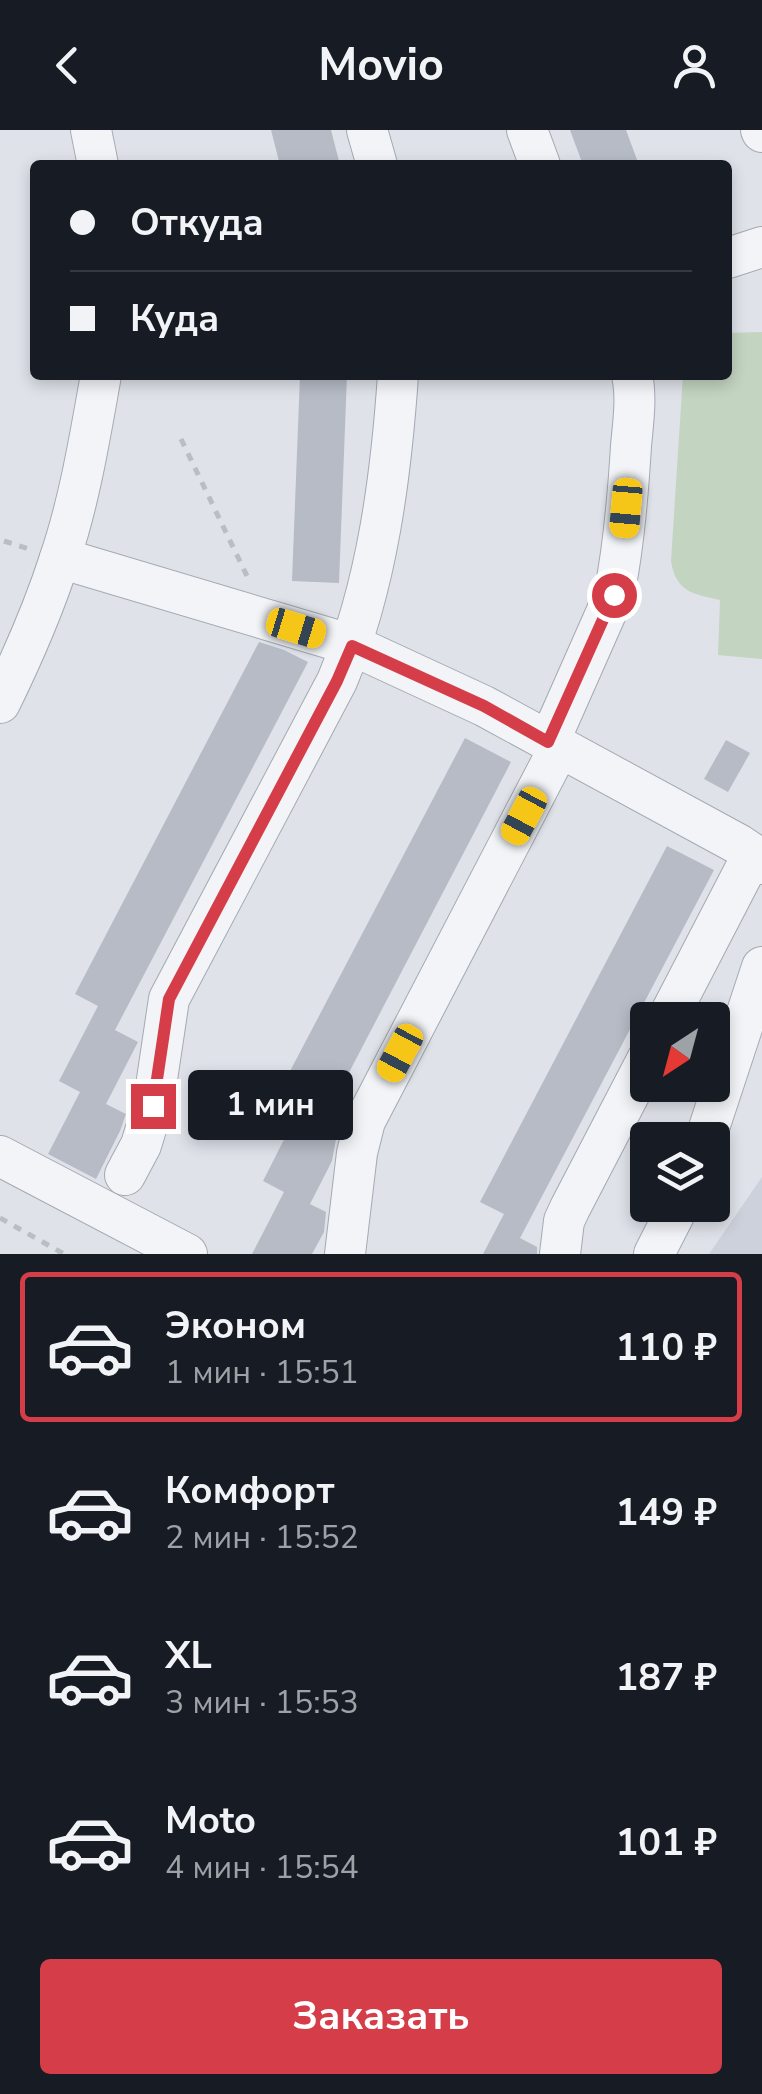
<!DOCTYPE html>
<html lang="ru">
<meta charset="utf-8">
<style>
body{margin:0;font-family:"Nunito Sans",sans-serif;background:#242831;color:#f1f3f6;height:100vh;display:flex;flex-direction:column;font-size:38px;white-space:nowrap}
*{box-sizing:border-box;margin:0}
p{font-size:32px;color:#9ea1a6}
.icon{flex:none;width:55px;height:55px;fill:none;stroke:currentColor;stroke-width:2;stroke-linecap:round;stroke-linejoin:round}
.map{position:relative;height:1124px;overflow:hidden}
.drawer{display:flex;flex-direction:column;background:#171b24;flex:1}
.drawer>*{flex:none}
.top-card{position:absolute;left:30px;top:30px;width:702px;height:220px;border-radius:10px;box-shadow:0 5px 15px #0003;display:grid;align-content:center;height:220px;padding:0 40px;background:#171b24}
.needle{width:65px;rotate:216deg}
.buttons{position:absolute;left:630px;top:872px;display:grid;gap:20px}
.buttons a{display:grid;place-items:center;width:100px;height:100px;border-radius:10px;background:#171b24;box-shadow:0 5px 15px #0003;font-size:50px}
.end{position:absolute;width:45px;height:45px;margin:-22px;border:12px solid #d53e49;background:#fff;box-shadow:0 0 0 5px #fff}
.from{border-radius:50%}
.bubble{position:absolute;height:70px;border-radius:10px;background:#171b24;box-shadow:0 5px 15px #0003;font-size:32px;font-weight:700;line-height:70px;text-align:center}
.car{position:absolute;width:30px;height:60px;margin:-30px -15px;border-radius:12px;box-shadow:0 0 8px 2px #0007;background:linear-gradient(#f5c518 24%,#345 0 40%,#f5c518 0 76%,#345 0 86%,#f5c518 0)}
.top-card b{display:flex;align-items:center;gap:35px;height:95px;font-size:38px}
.top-card b+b{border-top:2px solid #363941}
.top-card i{width:25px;height:25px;background:#f1f3f6}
ul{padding:18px 0 0;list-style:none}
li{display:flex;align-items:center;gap:30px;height:150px;margin:0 20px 15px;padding:0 20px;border:5px solid transparent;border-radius:10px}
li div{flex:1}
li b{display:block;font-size:38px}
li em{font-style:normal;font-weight:700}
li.active{border-color:#d53e49}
li>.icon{width:90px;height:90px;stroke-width:1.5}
.button{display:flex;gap:20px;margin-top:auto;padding:20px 40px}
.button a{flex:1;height:115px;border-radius:10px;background:#d53e49;color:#fff;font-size:40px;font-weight:700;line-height:115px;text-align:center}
header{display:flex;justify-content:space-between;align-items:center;height:130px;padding:0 40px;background:#171b24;font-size:45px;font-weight:700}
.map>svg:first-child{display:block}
</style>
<header><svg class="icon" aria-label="back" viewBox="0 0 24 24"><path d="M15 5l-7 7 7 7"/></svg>Movio<svg class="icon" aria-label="person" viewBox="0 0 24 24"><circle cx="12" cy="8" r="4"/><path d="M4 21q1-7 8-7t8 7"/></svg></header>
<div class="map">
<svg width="762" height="1124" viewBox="0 0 762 1124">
<rect width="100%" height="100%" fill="#dfe2e9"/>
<polygon fill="#cdd1db" points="762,1047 762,1124 709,1124"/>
<path fill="#c3d4c0" d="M762 202V529L718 525 720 470C693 464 676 462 671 431L683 245H728V203Z"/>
<g fill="#b6bbc6">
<polygon points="271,0 331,0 340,35 280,35"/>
<polygon points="570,0 626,0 639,35 583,35"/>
<polygon points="300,245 347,245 339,453 292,451"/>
<polygon points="259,512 284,520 308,532 115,900 138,912 106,974 126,984 120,1001 96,1049 48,1024 80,962 59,951 98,876 75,864"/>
<polygon points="465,608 511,632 319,1000 336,1009 332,1031 310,1074 326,1082 324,1102 312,1124 252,1124 284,1062 263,1051 301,976 278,964"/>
<polygon points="726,610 750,623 728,662 704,649"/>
<polygon points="667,716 714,740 520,1108 537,1117 537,1124 483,1124 504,1084 480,1072"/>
</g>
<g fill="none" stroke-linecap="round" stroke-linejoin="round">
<defs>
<g id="minor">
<polyline points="91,0 98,35"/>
<polyline points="367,0 377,35"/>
<polyline points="527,0 540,35"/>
<polyline points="761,0 762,2"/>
<polyline points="728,128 762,117"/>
<polyline points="60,428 352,515 484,576 738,714 753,724 762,734"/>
<path d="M0 573C23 526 44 478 60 428 80 369 90 306 101 245"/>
<path d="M549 612 614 465C624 416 628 366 631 316 633 293 637 268 632 245"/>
<polyline points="667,890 753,724"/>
<polyline points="705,1010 762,837"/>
<polyline points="0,1026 187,1124"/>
<path d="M125 1045 141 1015 153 976 169 869 337 551C377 456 391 347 398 245"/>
<polyline points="345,1124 357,1023 365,991 559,618"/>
<polyline points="560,1124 564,1091 570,1078 648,928"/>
<polyline points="654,1124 679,1075"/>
</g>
</defs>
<use href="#minor" stroke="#a4a9b3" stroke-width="42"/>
<g stroke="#b9bdc4" stroke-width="5" stroke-dasharray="8 8" stroke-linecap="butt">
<polyline points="181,309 247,446"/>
<polyline points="4,411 29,419"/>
<polyline points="0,1088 64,1124"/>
</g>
<use href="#minor" stroke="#f2f4f7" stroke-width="40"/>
</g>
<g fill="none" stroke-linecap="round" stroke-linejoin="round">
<polyline stroke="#d53e49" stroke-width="12" points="153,976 169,869 337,551 352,516 484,576 548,612 614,465"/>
</g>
</svg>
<div class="buttons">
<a><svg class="needle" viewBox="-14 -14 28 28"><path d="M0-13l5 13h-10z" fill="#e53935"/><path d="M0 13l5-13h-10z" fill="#9ea1a6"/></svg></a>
<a><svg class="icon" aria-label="layers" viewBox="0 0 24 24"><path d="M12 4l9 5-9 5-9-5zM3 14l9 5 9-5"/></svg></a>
</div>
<i class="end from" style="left:614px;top:465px"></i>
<i class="end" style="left:153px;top:976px"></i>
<div class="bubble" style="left:188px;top:940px;width:165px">1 мин</div>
<i class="car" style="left:626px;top:378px;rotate:185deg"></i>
<i class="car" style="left:296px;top:498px;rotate:107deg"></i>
<i class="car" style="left:524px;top:686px;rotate:208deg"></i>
<i class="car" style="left:400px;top:923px;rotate:208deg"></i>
<div class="top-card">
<b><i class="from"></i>Откуда</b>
<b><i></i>Куда</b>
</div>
</div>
<section class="drawer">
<ul>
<li class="active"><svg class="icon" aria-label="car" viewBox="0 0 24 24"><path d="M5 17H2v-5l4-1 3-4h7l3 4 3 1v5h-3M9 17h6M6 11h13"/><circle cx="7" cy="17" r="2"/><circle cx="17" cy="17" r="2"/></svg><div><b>Эконом</b><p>1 мин · 15:51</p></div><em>110 ₽</em></li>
<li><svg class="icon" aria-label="car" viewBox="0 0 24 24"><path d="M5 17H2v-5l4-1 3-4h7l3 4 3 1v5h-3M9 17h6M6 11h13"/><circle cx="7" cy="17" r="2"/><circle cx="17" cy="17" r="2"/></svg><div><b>Комфорт</b><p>2 мин · 15:52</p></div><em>149 ₽</em></li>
<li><svg class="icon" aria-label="car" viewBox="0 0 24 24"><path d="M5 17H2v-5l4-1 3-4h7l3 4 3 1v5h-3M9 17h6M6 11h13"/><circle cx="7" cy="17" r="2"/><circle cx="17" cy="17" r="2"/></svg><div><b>XL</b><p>3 мин · 15:53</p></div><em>187 ₽</em></li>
<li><svg class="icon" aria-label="car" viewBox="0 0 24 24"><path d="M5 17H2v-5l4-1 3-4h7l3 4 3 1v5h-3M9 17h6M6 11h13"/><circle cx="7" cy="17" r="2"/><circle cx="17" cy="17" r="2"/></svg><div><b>Moto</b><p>4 мин · 15:54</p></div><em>101 ₽</em></li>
</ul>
<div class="button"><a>Заказать</a></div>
</section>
